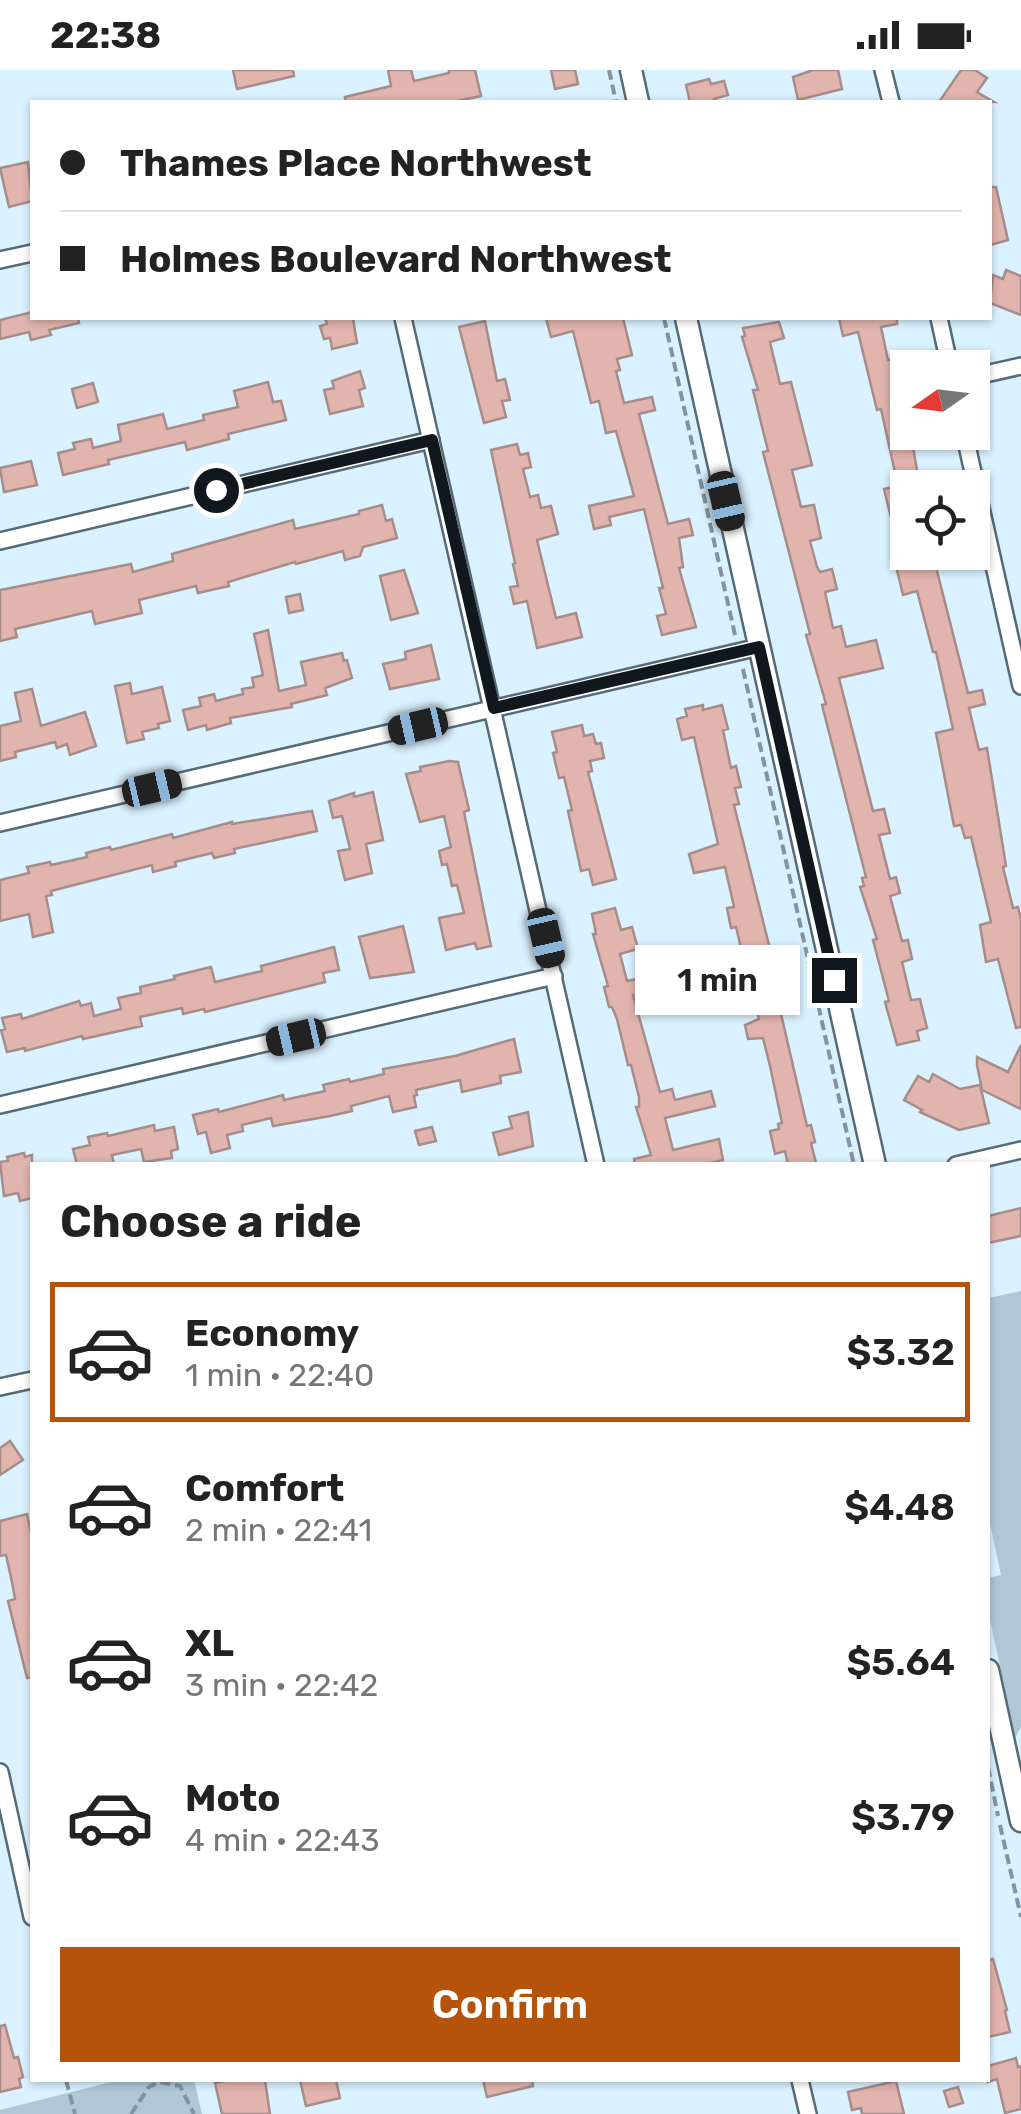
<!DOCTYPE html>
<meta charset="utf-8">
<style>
body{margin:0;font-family:Rubik,sans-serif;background:#f2f2f2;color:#222;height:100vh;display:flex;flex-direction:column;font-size:38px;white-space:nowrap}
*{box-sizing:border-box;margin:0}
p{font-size:32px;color:#767676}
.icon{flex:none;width:55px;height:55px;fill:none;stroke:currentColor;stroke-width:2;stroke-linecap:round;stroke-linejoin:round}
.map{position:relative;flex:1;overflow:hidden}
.sheet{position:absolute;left:30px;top:1092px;width:960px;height:920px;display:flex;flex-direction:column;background:#fff;border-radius:0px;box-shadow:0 2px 8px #0004}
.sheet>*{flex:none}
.banner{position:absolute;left:30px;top:30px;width:962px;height:220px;border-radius:0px;box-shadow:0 2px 8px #0004;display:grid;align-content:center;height:220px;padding:0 30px;background:#fff}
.needle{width:65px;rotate:256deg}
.tools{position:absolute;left:890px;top:280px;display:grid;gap:20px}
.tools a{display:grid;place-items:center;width:100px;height:100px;border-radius:0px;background:#fff;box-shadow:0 2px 8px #0004;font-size:50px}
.end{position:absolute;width:45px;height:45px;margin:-22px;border:12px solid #10181d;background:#fff;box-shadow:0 0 0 5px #fff}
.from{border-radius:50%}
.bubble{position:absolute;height:70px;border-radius:0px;background:#fff;box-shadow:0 2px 8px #0004;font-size:32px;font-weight:600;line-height:70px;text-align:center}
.car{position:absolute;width:30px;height:60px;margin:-30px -15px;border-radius:12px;box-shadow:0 0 8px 2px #0007;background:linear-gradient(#222 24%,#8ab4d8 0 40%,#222 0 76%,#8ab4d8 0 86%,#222 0)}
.banner b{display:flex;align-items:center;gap:35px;height:95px;font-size:38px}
.banner b+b{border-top:2px solid #e0e0e0}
.banner i{width:25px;height:25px;background:#222}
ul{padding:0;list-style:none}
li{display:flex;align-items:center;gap:30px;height:140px;margin:0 20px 15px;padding:0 10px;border:5px solid transparent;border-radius:0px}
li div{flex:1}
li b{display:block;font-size:38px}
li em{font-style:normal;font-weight:600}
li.current{border-color:#b45309}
li>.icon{width:90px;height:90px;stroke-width:1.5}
h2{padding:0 30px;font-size:45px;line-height:120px}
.action{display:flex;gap:20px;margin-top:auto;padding:20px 30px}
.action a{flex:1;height:115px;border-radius:0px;background:#b45309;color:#fff;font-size:40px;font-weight:600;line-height:115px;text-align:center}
.status{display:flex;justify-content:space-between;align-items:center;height:70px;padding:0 50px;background:#fff;direction:ltr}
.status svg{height:28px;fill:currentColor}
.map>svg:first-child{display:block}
</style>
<div class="status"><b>22:38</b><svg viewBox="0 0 49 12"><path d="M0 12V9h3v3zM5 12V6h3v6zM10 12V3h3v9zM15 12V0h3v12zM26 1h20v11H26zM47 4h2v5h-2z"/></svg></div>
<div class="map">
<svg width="1021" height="2044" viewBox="0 0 1021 2044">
<rect width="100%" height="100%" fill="#daf2ff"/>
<g fill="#b0c8d6">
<polygon points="1021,1221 1021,1657 1015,1668 988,1540 988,1508 1001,1505 988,1444 988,1228"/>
<polygon points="119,2010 194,2010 202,2044 0,2044 0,2040"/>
</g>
<g fill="#e1b4ae" stroke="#a68d8a" stroke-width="2.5">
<polygon points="233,0 293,0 294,6 237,19"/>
<polygon points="388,0 411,0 414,11 449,3 449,0 475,0 481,26 452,32 346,32 345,27 391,16"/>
<polygon points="551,0 575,0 578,14 555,19"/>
<polygon points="813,0 838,0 842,19 798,30 793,7"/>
<polygon points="961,0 975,0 987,8 977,22 994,32 939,32"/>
<polygon points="709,9 711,14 724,11 728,25 714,29 715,32 690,32 686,15"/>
<polygon points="28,92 32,131 9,137 0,98"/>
<polygon points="990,117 996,117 1008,170 990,175"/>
<polygon points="1006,200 1021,206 1021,245 990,233 993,205 1003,209"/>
<polygon points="32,242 32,248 78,248 79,253 49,260 51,265 31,270 29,262 0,269 0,250"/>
<polygon points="325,248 353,248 357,273 332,279 330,268 324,269 320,256 327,254"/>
<polygon points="546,248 623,248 632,285 617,289 620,300 616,301 624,333 652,327 655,340 639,344 668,454 689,449 693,465 679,468 683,497 679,498 696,557 662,565 657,546 666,544 659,518 663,518 644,439 609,447 611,455 594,459 589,436 634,426 616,361 606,363 599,331 591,333 573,261 551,267"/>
<polygon points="839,248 897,248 897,254 881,257 888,290 893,289 895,298 899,297 908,362 915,362 918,376 913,377 920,418 908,418 908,452 893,456 884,419 898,416 881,339 877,340 858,262 843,266"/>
<polygon points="485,251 497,311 505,309 510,330 502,331 506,347 484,353 459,257"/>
<polygon points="779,252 784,268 770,272 780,314 791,312 812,395 792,400 801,437 814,435 821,468 810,471 817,497 820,502 832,499 837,519 825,522 833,558 841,556 846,577 876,570 883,598 839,608 873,741 884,739 890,763 879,765 890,809 896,807 900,823 890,826 902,871 908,870 912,889 902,892 911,930 920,929 927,958 917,961 919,970 897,975 885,932 889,931 873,870 877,869 860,817 864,816 862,808 866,807 822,635 826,634 806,565 810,564 763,382 768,381 753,320 758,320 742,267 745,266 743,258"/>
<polygon points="360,301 365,318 359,320 363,336 330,344 324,320 334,318 332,311"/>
<polygon points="268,312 273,332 281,331 286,350 228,364 229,369 187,380 185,372 108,390 109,394 63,405 58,383 75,379 73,373 91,369 93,378 121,371 118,355 163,344 167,359 204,350 203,345 238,337 234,321"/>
<polygon points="93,313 98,332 77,338 72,319"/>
<polygon points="517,374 520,385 528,383 531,397 523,399 530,427 538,425 541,438 551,436 558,464 537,470 556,548 576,543 582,567 537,578 527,531 514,534 510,517 518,516 513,494 515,493 491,380"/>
<polygon points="31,391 37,415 4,422 0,398"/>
<polygon points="382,435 386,451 392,449 397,468 363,477 360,486 345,490 343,481 296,494 295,492 228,512 229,516 198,523 196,516 139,530 142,543 95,554 92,541 15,559 17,567 0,571 0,520 131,494 133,502 173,491 172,484 293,450 295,459 359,444 359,441"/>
<polygon points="901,482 936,482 939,496 936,497 968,623 982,620 985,634 969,638 979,680 987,678 1006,796 1003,797 1013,838 1018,837 1021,850 1021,957 1016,958 998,889 986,892 980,855 991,852 989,843 971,767 965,768 961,755 954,756 936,663 953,659 936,582 933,582 917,521 903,525 893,484"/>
<polygon points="404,500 418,543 391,550 380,506"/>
<polygon points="300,524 303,540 289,543 286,527"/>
<polygon points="268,560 279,621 306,615 301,592 342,583 344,591 347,590 352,608 325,618 327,625 291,634 292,637 230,648 231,653 207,660 206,655 188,660 183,640 201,636 199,628 214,624 216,631 243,624 242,619 254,617 252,608 263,605 254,564"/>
<polygon points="431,575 439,609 390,619 383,594 406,589 405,582"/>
<polygon points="130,613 132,624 162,617 170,651 158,654 159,658 142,662 144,669 127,673 115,616"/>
<polygon points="32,619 41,656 85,642 96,676 70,685 67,674 57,678 55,672 15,682 16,687 0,691 0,656 21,651 15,623"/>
<polygon points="703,635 703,640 722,635 728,659 723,660 731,698 736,696 741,717 735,718 739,734 734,735 772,887 768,888 807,1056 811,1055 815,1072 811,1073 816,1093 788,1095 785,1081 775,1084 770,1061 779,1059 778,1054 782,1053 770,996 763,968 748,969 745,955 759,949 752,919 710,929 706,913 747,903 736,857 731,858 727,838 734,837 725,797 694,803 689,784 718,774 694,667 682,670 677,649 687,646 685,639"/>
<polygon points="582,655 584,666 593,664 596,674 601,673 604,688 590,691 592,701 588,702 616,809 593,815 589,799 581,801 568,741 572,740 564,707 559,708 553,683 557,682 552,662"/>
<polygon points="449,691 458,692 469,740 464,742 491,876 477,879 475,873 446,880 439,848 464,843 457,815 452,816 447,794 442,795 439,781 451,777 444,746 420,752 406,704 421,701 420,697"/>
<polygon points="373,722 383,770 366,774 372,803 345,810 338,781 350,779 342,746 333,748 329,731 354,723 354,727"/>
<polygon points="312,741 317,761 234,779 235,783 214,788 212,783 175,792 176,796 153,802 152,795 51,821 52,825 46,826 53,862 33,867 29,844 0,851 0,810 29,803 27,797 50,792 51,795 87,787 86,783 110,777 111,780 172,764 173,768 232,752 232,754"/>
<polygon points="615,838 621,860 632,857 638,879 620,884 627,911 637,909 641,924 633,925 660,1022 672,1019 675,1030 711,1021 715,1036 665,1048 673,1080 719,1069 723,1090 702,1095 635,1095 634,1089 651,1085 636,1037 639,1037 639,1027 631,995 628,995 617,949 612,937 609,937 604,917 608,916 593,864 596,864 592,844"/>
<polygon points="403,856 414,902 370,908 359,867"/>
<polygon points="334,877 339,900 323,903 325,912 205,942 204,939 183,944 182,938 140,947 142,956 83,969 82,966 25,981 25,978 7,982 1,960 5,959 2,948 21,944 22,949 79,931 81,936 91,933 94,946 121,939 118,928 141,923 140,917 175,909 174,906 211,897 215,912 262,901 261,896"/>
<polygon points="514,969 521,1002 500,1006 501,1013 462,1022 460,1010 416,1020 417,1025 414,1026 416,1037 393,1042 389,1026 351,1036 352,1041 330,1046 273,1056 271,1048 242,1055 243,1061 227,1065 230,1078 211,1083 206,1062 198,1064 193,1045 218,1039 219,1042 283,1025 284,1030 325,1021 323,1015 349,1009 350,1012 384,1004 383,999 455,986"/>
<polygon points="1021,975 1021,1039 982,1020 977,995 977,987 1008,1002"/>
<polygon points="933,1004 960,1019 980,1015 989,1053 959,1060 920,1042 922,1040 904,1030 918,1006 929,1012"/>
<polygon points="528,1042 533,1076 499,1085 493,1063 512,1058 509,1047"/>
<polygon points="154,1055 155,1061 174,1057 178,1079 171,1081 172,1088 144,1092 141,1079 112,1085 114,1095 77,1095 73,1079 90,1075 88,1067 107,1063 108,1066"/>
<polygon points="432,1057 436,1071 419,1075 415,1061"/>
<polygon points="24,1083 25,1087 32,1085 32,1128 20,1131 18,1123 4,1126 0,1092 8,1091 7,1087"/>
<polygon points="1021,1138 1021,1166 988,1173 988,1146"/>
<polygon points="10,1371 23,1390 0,1405 0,1378"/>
<polygon points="27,1444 32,1468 32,1607 27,1608 8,1531 15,1529 12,1512 6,1485 0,1486 0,1451"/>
<polygon points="993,1889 1007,1940 1005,1941 1010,1962 988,1967 988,1890"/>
<polygon points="5,1955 14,1988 18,1987 23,2007 19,2009 21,2017 0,2022 0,1956"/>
<polygon points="1016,1988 1018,1997 1021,1996 1021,2039 1005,2043 997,2009 988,2012 988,1996"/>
<polygon points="229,2010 265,2010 270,2044 222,2044 215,2013"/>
<polygon points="300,2010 336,2010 340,2028 306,2036"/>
<polygon points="483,2010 532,2010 533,2016 487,2027"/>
<polygon points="896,2011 904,2044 862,2044 861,2038 852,2040 848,2022"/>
<polygon points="958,2017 963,2033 949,2037 944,2021"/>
</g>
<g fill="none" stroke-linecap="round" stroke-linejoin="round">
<defs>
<g id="minor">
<polyline points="883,0 891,32"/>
<polyline points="0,190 32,183"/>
<polyline points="403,248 596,1095"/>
<polyline points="939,248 950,298"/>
<polyline points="972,307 1021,296"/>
<polyline points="964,362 1021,616"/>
<polyline points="0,471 431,370"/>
<polyline points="0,753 759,577"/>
<polyline points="0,1035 554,906"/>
<polyline points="956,1095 1021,1080"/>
<polyline points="0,1317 32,1310"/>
<polyline points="0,1702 32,1847"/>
<polyline points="800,2010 808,2044"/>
</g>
<g id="tertiary">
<polyline points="631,0 638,32"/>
<polyline points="686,248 875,1095"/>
<polyline points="988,1600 1021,1751"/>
</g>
</defs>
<use href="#minor" stroke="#576b77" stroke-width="20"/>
<use href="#tertiary" stroke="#576b77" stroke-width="25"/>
<g stroke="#83949e" stroke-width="4" stroke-dasharray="10 5" stroke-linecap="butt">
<polyline points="609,0 616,32"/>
<polyline points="664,248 735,565"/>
<polyline points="743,599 854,1095"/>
<polyline points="988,1697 998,1746"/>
<polyline points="1000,1755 1021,1847"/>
<polyline points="66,2010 75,2044"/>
<polyline points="131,2044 149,2017 159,2012 180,2016 194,2044"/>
</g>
<use href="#minor" stroke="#fff" stroke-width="15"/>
<use href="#tertiary" stroke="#fff" stroke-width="20"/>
</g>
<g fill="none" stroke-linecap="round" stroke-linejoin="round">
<polyline stroke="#10181d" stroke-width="12" points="216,420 432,370 494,638 759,577 834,910"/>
</g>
</svg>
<div class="tools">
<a><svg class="needle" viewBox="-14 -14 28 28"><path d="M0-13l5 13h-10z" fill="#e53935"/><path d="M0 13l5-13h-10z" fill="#767676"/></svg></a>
<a><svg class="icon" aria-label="locate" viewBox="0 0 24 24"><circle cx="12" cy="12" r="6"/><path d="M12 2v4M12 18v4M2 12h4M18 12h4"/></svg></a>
</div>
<i class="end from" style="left:216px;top:420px"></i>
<i class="end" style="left:834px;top:910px"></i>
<div class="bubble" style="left:635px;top:875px;width:165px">1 min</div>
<i class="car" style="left:726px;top:431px;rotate:167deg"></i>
<i class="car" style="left:418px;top:656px;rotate:257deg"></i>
<i class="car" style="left:152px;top:718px;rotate:77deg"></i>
<i class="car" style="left:546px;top:868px;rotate:167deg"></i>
<i class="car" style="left:296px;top:967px;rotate:257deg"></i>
<div class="banner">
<b><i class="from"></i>Thames Place Northwest</b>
<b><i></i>Holmes Boulevard Northwest</b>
</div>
<section class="sheet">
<h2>Choose a ride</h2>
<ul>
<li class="current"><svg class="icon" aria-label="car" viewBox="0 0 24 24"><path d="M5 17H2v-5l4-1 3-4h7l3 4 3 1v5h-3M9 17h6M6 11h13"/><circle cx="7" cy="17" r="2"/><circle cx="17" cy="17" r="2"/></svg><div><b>Economy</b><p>1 min · 22:40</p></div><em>$3.32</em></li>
<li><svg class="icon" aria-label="car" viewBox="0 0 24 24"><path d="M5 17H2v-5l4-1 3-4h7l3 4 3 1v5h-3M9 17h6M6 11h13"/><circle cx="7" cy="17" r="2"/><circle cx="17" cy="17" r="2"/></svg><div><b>Comfort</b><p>2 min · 22:41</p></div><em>$4.48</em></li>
<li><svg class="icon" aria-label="car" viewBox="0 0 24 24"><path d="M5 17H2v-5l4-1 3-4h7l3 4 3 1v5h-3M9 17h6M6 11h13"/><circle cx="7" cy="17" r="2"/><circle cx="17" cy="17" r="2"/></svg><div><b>XL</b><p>3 min · 22:42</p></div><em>$5.64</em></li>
<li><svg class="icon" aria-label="car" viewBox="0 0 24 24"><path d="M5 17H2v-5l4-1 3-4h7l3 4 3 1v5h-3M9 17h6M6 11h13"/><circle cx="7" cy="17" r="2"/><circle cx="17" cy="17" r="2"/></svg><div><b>Moto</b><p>4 min · 22:43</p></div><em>$3.79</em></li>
</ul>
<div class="action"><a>Confirm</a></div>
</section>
</div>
